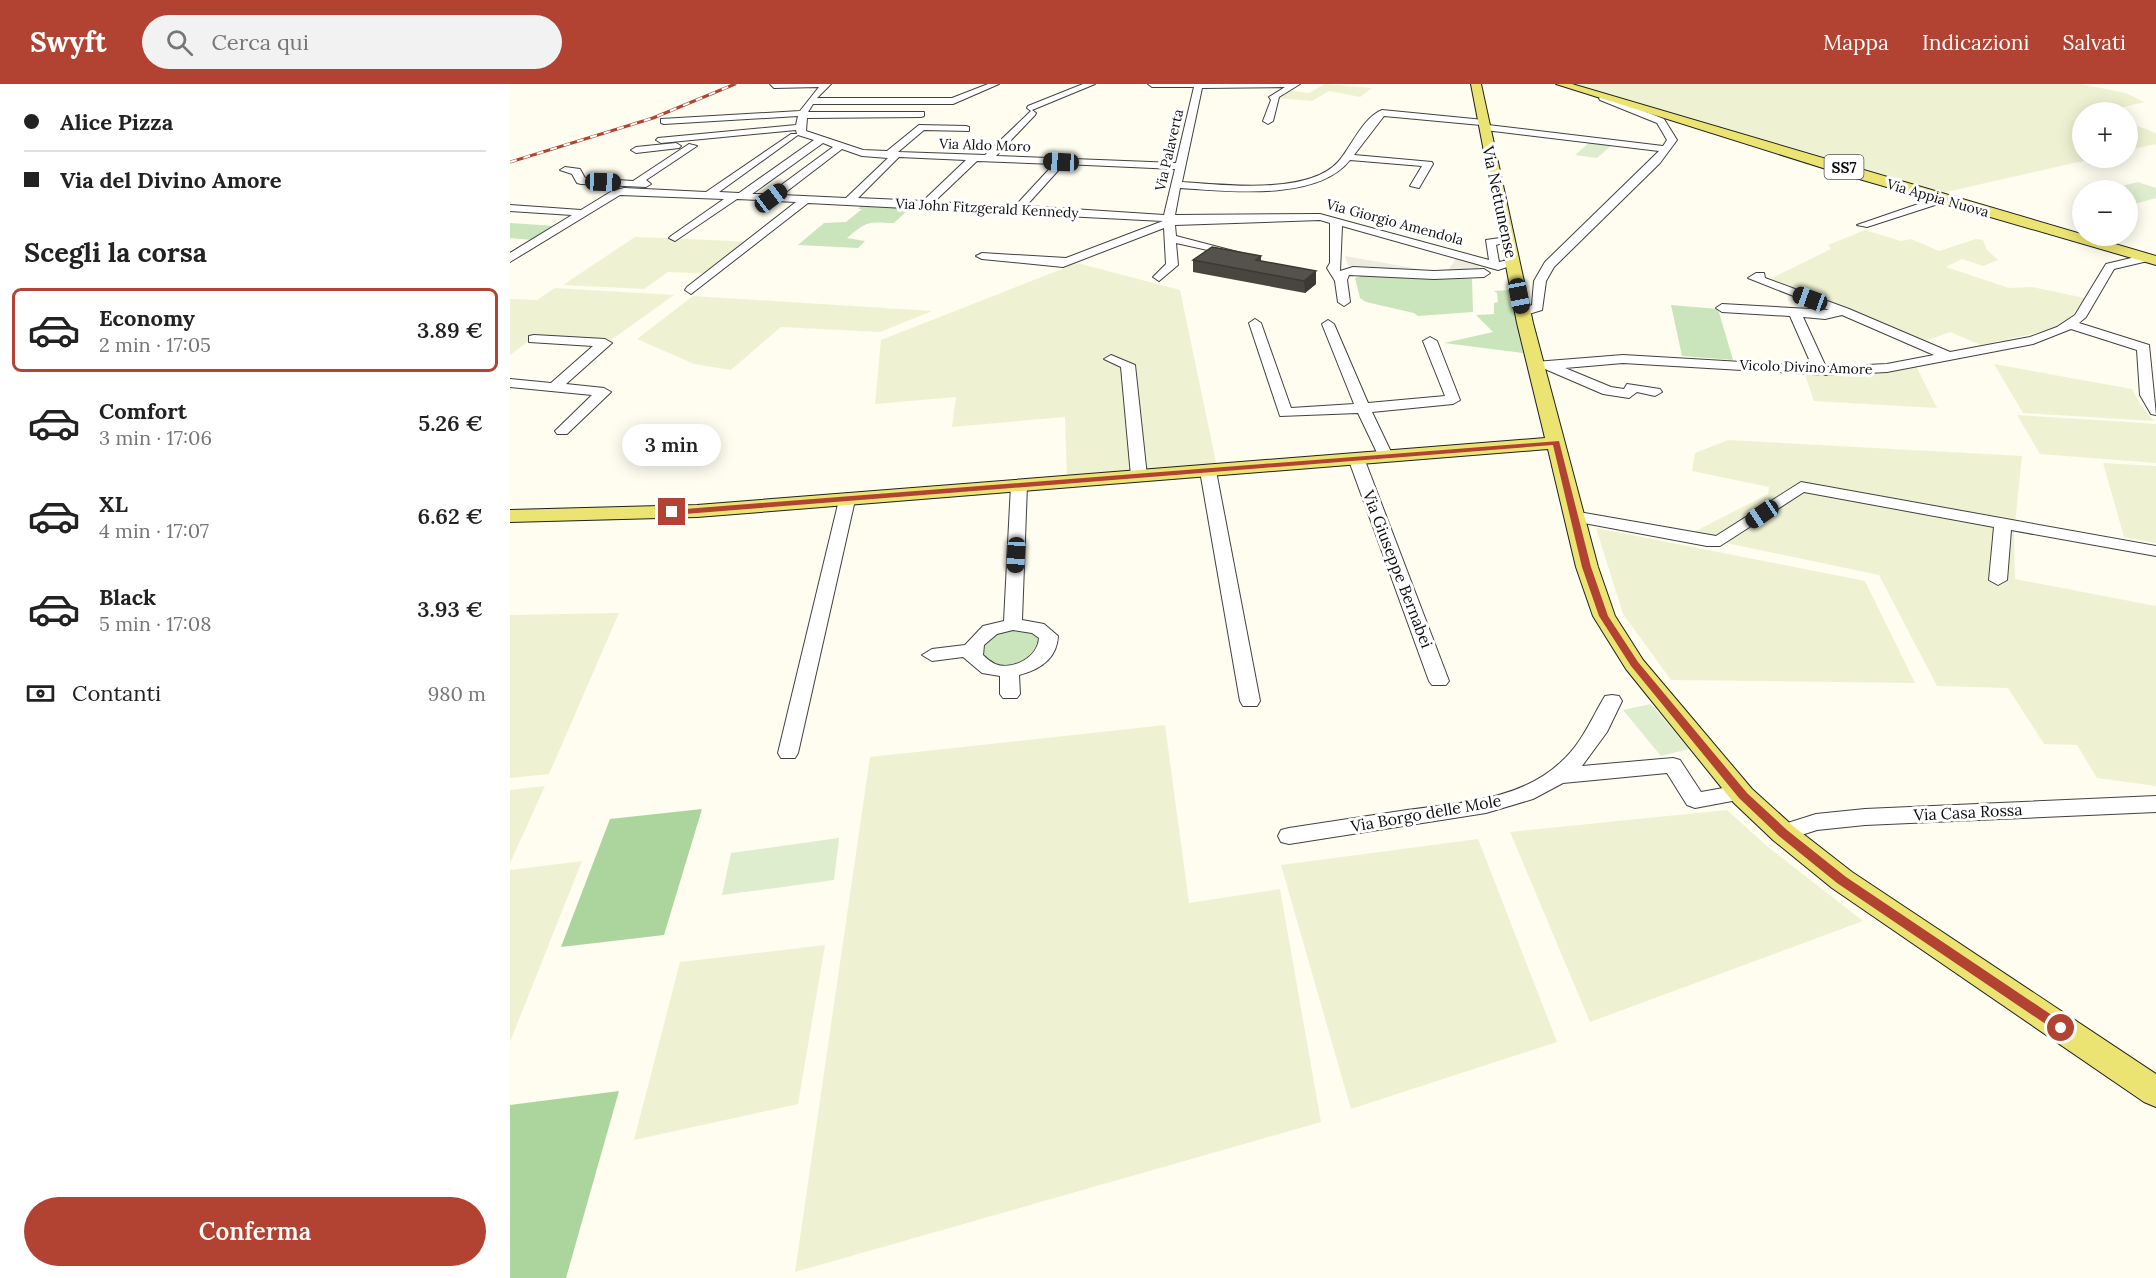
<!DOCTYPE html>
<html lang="it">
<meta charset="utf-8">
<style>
body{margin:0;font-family:Lora,serif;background:#f2f2f2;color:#222;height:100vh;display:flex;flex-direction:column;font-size:22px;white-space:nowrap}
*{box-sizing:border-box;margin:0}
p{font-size:20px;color:#767676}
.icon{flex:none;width:33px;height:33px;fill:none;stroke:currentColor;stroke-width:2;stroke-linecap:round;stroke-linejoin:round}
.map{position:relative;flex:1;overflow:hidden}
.details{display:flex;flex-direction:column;background:#fff;width:510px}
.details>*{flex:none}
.guide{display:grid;align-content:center;height:132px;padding:0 24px;background:#fff}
.controls{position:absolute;left:1562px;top:18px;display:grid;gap:12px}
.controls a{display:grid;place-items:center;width:66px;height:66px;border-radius:50%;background:#fff;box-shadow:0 3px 15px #0003;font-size:30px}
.end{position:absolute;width:27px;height:27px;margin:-14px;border:8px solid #b24332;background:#fff;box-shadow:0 0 0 3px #fff}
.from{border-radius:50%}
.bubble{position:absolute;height:42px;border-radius:21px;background:#fff;box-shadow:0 3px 15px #0003;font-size:20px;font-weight:600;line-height:42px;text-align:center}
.car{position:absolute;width:18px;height:36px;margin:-18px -9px;border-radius:8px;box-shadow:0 0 4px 2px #0007;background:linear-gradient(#222 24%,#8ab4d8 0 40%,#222 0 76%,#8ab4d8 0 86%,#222 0)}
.guide b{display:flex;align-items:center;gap:21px;height:57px;font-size:22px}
.guide b+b{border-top:2px solid #e0e0e0}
.guide i{width:15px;height:15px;background:#222}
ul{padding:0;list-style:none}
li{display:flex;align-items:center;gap:18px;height:84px;margin:0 12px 9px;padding:0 12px;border:3px solid transparent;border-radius:9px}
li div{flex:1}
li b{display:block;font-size:22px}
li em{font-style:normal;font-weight:600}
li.on{border-color:#b24332}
li>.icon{width:54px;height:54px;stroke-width:1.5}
h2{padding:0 24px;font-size:27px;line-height:72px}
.pay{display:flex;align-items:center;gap:15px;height:66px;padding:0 24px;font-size:22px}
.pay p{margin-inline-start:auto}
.primary-button{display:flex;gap:12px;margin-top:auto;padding:12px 24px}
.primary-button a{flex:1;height:69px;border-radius:36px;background:#b24332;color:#fff;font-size:24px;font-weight:600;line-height:69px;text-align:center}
header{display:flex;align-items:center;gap:36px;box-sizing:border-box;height:84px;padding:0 30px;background:#b24332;color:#fff}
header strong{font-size:28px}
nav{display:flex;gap:33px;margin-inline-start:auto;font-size:21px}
.search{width:420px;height:54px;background:#f2f2f2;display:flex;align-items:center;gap:15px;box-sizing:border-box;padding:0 21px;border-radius:33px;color:#767676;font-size:22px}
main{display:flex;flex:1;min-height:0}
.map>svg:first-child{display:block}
</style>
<header>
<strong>Swyft</strong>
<div class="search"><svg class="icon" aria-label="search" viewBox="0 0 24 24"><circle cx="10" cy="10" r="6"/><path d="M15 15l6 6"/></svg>Cerca qui</div>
<nav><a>Mappa</a><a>Indicazioni</a><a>Salvati</a></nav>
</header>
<main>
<section class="details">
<div class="guide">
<b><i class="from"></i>Alice Pizza</b>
<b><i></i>Via del Divino Amore</b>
</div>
<h2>Scegli la corsa</h2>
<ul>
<li class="on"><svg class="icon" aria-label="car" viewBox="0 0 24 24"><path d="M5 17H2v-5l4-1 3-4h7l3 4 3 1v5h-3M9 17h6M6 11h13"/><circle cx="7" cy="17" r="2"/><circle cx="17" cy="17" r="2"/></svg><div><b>Economy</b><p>2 min · 17:05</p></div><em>3.89 €</em></li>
<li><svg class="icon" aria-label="car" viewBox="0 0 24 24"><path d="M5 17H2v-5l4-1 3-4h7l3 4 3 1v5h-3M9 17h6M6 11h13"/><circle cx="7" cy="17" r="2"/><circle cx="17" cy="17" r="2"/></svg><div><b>Comfort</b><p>3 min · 17:06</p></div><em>5.26 €</em></li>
<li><svg class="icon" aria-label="car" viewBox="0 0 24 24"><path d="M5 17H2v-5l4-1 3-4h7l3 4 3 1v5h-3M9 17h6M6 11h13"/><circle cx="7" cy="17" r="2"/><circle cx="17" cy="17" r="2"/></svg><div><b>XL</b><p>4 min · 17:07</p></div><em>6.62 €</em></li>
<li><svg class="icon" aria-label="car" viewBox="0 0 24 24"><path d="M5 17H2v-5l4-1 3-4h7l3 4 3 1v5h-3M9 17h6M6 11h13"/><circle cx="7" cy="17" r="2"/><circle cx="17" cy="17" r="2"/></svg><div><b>Black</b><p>5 min · 17:08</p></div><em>3.93 €</em></li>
</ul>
<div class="pay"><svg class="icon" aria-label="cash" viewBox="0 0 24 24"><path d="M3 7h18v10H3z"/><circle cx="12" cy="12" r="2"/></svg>Contanti<p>980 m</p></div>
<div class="primary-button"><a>Conferma</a></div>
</section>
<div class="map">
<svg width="1646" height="1194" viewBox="0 0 1646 1194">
<rect width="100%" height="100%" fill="#fefdf0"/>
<g fill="#eff2d2">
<polygon points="815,0 862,4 850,13 819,7 802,17 766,14 777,6 799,9"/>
<polygon points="1061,0 1571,0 1616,9 1634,18 1594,28 1572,28 1572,74 1586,74 1432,109"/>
<polygon points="1617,38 1646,49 1646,60 1617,66"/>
<polygon points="1355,146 1391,157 1401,155 1429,167 1466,155 1473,156 1477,166 1488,176 1473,182 1452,175 1436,183 1499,204 1522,203 1575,214 1556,239 1544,245 1471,261 1440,248 1413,258 1338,224 1258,196 1321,165 1318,161"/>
<polygon points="125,153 201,156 242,158 200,190 158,188 134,205 53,201"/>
<polygon points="567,179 670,206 707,383 557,394 555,333 442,343 446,313 365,320 371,256"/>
<polygon points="45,204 164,211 101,256 24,253 0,271 0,215 27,216"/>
<polygon points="183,212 422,227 370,248 271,243 221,286 184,280 127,255"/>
<polygon points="1484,280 1622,305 1630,320 1644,337 1513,329"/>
<polygon points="1406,282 1427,324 1304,317 1294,288 1357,290"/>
<polygon points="1507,331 1646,340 1646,379 1530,370"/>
<polygon points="1218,356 1512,372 1504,450 1505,495 1646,522 1646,702 1587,694 1567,661 1534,660 1498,604 1427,602 1369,491 1178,451 1258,410 1259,403 1182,387 1185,369"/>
<polygon points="1593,379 1646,382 1646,459 1614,453"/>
<polygon points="1086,444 1355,497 1405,599 1161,596 1113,530"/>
<polygon points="109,529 39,690 0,694 0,531"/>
<polygon points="655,641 679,819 770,805 811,1038 285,1188 360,673"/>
<polygon points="35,702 0,779 0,706"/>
<polygon points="1217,726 1258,763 1353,837 1080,938 1000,748"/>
<polygon points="968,755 1047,958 841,1025 771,781"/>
<polygon points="72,777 0,958 0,786"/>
<polygon points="315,861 288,1020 124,1056 170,878"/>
</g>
<g fill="#cae5bc">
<path d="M352 121 400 124 384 139C358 138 358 136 337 154L355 157 348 164 288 161 314 139 336 138 352 125H348Z"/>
<polygon points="0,139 45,142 22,156 0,154"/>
<polygon points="851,192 962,195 963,228 908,232 904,229 856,218 850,214 845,194"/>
<polygon points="1000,206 1013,269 934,259 983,248 966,231 984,230 984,219 988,218 987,209 984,207"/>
<polygon points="1161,221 1208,225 1223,276 1172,272"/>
<path d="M502 544 529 550 531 568C506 581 497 589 471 573L474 555Z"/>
</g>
<g fill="#acd59d">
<polygon points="192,725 154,851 51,863 100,735"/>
<polygon points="109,1007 56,1194 0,1194 0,1021"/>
</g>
<g fill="#ddedcd">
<polygon points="1079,59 1101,62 1087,74 1065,71"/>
<polygon points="1628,98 1646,104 1646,114 1617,122 1617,106 1596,106"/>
<polygon points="1141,620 1179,665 1151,672 1113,626"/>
<polygon points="329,754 324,796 212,811 221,769"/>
</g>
<polygon fill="#edecdf" points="835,172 920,187 939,185 948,172 972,180 966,185 938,188 845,185 838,181"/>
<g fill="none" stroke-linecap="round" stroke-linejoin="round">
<defs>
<g id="minor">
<path d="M321 0 307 14H442L478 0H489L443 20H303L298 28H414V32L411 33 297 34 296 47 353 66 377 67 409 41 456 42 459 43V47L414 46 388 68 475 71 521 27 517 24 518 22 573 0H585L522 26 526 29 525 31 486 72 666 79 684 3H642L638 0H790L769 13 763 37 758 40 753 37 761 16 759 13 775 3 692 4 672 98C713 101 798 111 828 78 841 64 852 34 872 26L974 36 978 41 1153 62 1157 56 1147 39 1090 16 1089 14 1093 11 1154 35 1167 56 1150 79 1044 183 1036 197 1032 226 1012 232 1006 228 1022 221 1024 197 1035 178 1149 67 975 46 971 41 874 32 844 71 922 78 923 80 909 104 900 102 912 82 840 76C807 118 718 107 670 104L665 131 810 130 979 176 976 156 997 153 1003 156 986 161 989 178 1003 175 1009 179 988 186 832 142 830 187 843 183 924 187 974 185 980 189 974 193 924 195 839 191 837 196 840 218 834 222 828 218 825 197 817 184 820 179V139L810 136 665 141 666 152 735 170 729 173 666 159 668 181 649 197 643 193 656 180 654 144 553 183 472 175 466 172 472 169 556 174 653 137 298 119 181 210 175 206 177 203 286 118 227 115 165 157 159 154 161 152 214 115 110 111 0 178V169L62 131 0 127V121L71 126 102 107 114 104 196 108 281 50H287L286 46 151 59 146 56 148 54 286 41 288 32 154 40 151 39V35L290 27 309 3 264 4 260 0ZM288 51 304 56 229 109 209 108ZM313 59 323 63 259 110H242ZM332 65 352 72 378 74 336 114 272 111ZM389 73 456 76 413 117 348 114ZM467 77 544 80 505 122 424 118ZM554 80 665 85 654 131 516 122Z"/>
<polygon points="166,59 171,62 169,64 126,69 121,66 126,63"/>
<polygon points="179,60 187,62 136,96 141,100 136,103 71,100 67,99 62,90 50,86 55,83 70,85 75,94 123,97"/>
<polygon points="1424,112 1433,114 1425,121 1357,143 1347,141 1417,117"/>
<path d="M1638 170 1644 174 1642 176 1604 185 1576 233 1569 239 1639 261 1646 331 1641 330 1630 311 1627 266 1561 245 1523 260 1377 288 1318 291 1113 279 1055 284 1101 303 1114 305 1117 300 1150 305 1152 308 1145 312 1127 308 1119 314 1093 310 1035 285 1025 286 1018 282 1025 278 1113 271 1302 282 1280 232 1212 228 1206 224 1212 220 1319 226 1238 194 1246 189H1254L1255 194 1339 225 1440 268 1520 253 1547 243 1565 231 1596 180ZM1332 231 1424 271 1377 280 1316 283 1293 233 1315 235Z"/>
<polygon points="745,235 751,239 781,324 844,320 812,240 818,236 824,240 858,319 935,312 913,257 920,253 927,257 950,316 943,320 862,328 883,372 875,377 870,375 848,329 770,332 739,239"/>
<polygon points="24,251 95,255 102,259 56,300 94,304 101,308 57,350 47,350 45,347 82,311 0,303 0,295 41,299 83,262 19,258 19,252"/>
<polygon points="601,271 625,281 637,392 629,397 621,392 611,283 594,275"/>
<polygon points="846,369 854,374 939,597 936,601 922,601 919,597 838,374"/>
<polygon points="698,382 706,387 750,617 747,622 733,622 730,617 690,387"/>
<path d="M509 396 517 401 512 536 534 540 548 552C547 575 529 586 509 591L510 610 507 614H493L490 610V592L472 589 453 573 422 577 412 571 422 565 455 561 473 542 494 537 501 401ZM503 546 522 549 529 554C528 573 503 587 485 580 481 578 476 574 473 571L474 561 487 550Z"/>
<polygon points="1291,398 1646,462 1646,472 1501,446 1497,496 1488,501 1479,496 1484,443 1294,408 1210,462 1197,462 1063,437 1055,432 1063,427 1206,452"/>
<polygon points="337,411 345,416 288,669 285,674 271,674 268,669 329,416"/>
<path d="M1102 611 1109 612 1112 617 1097 648 1072 682 1163 674 1170 676 1191 708 1230 701 1238 704 1241 709 1238 714 1185 724 1177 721 1157 689 1053 699 1023 715 976 729 779 760 771 758 768 752 771 746 779 744C818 738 858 732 897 726 949 719 1012 716 1052 677 1072 659 1081 635 1095 612Z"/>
<polygon points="1646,712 1646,728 1355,741 1307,746 1273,757 1265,755 1262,749 1265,743 1306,730 1355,725"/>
</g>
<g id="major">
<polygon points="961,0 971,0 1023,239 1088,483 1105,532 1133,576 1242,705 1283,742 1342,788 1646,990 1646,1023 1634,1018 1322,804 1263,756 1224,719 1116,585 1083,532 1066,483 1038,365 187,433 0,438 0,426 187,421 1035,354 1007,239"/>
<polygon points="1046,0 1062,0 1646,172 1646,181 1332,90"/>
</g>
</defs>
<use href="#minor" stroke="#414141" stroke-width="2"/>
<use href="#major" stroke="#1f1f1f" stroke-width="2"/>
<use href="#minor" fill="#fff" fill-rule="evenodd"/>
<use href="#major" fill="#ece472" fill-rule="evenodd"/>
<defs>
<polyline id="rail" points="0,78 143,34 225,0"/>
</defs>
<use href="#rail" stroke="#b24332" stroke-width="3"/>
<use href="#rail" stroke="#fff" stroke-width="2" stroke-dasharray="7" stroke-linecap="butt"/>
</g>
<polygon fill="#494640" points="751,172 751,177 806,187 806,200 795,209 683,188 683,176"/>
<polygon fill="#3c3934" points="806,187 806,200 795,209 794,197"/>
<polygon fill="#55514b" stroke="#3c3934" stroke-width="1.5" points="702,163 751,172 746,176 806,187 794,197 683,176"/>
<polygon fill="#b24332" points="1049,357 1081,483 1098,532 1128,578 1237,709 1277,746 1336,793 1555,940 1555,947 1546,947 1327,799 1269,752 1229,714 1121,582 1089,532 1072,483 1043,361 162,431 158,428 162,426"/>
<g text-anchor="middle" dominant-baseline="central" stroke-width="6" stroke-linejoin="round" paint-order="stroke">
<g font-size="14" fill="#0e0e0e" stroke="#fff">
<text transform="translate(475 61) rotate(2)">Via Aldo Moro</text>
<text transform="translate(659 66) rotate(-77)">Via Palaverta</text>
<text transform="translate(1428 114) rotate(16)">Via Appia Nuova</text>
<text transform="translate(477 124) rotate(3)">Via John Fitzgerald Kennedy</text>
<text transform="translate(885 138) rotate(15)">Via Giorgio Amendola</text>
<text transform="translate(1296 283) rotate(2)">Vicolo Divino Amore</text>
</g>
<rect fill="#fff" stroke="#565656" stroke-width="1.5" x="1314.5" y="71" width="39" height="24" rx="4.5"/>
<g font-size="15" font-weight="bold" fill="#0e0e0e">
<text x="1334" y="83">SS7</text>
</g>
<g font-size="16" fill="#0e0e0e" stroke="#fff">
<text transform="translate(990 118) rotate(78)">Via Nettunense</text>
<text transform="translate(888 485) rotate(69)">Via Giuseppe Bernabei</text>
<text transform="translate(1458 728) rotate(-3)">Via Casa Rossa</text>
<text transform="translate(916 729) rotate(-10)">Via Borgo delle Mole</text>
</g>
</g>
</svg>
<div class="controls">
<a>+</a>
<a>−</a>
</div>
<i class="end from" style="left:1551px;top:944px"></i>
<i class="end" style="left:162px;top:428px"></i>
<div class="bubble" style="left:112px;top:340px;width:99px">3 min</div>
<i class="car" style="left:551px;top:78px;rotate:273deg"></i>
<i class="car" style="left:93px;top:98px;rotate:92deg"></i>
<i class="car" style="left:261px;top:114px;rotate:53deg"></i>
<i class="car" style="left:1009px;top:212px;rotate:169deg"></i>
<i class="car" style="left:1300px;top:215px;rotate:290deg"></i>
<i class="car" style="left:1252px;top:430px;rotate:236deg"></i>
<i class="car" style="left:506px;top:471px;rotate:183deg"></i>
</div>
</main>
